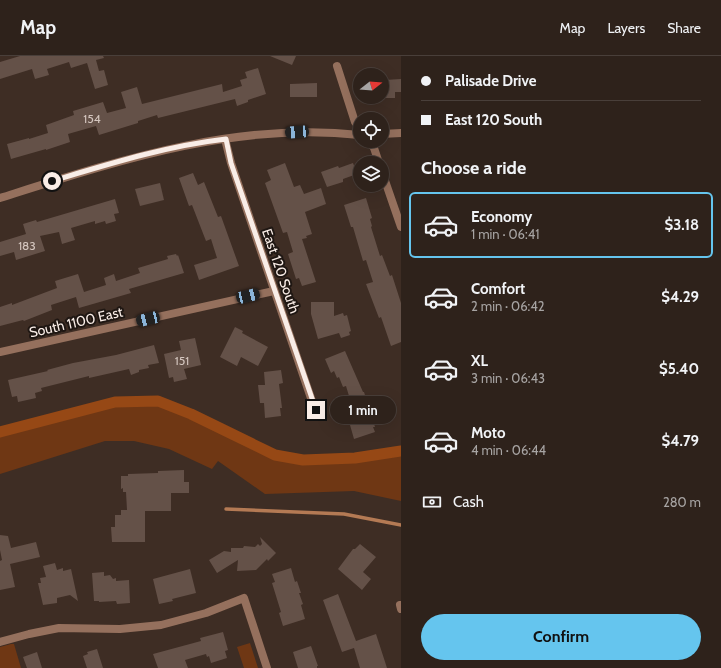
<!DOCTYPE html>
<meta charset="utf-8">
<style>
body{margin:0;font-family:Cabin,sans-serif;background:#3a2f28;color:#f1f3f6;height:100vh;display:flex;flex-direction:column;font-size:15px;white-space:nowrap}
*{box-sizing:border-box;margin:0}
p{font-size:13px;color:#a7a4a3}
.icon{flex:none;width:22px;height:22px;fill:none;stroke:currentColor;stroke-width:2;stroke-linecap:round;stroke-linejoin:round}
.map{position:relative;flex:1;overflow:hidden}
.panel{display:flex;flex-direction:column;background:#2e221b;width:320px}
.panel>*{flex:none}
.banner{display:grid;align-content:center;height:88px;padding:0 20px;background:#2e221b}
.needle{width:26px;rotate:73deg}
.buttons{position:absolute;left:353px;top:12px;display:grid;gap:8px}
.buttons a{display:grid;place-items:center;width:36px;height:36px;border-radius:50%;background:#2e221b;box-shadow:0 4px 16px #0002,0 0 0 1px #493f3a;font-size:20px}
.end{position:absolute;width:18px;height:18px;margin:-9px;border:5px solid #f9ede7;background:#111;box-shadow:0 0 0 2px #111}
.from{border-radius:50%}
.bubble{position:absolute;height:28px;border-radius:14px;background:#2e221b;box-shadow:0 4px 16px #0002,0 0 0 1px #493f3a;font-size:13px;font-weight:700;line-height:28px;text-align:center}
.car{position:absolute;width:12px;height:24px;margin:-12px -6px;border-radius:5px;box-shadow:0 0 3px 1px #0007;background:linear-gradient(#222 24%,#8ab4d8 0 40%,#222 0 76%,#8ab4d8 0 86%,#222 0)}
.banner b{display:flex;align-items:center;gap:14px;height:38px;font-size:15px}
.banner b+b{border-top:1px solid #493f3a}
.banner i{width:10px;height:10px;background:#f1f3f6}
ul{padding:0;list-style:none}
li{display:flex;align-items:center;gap:12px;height:66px;margin:0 8px 6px;padding:0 12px;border:2px solid transparent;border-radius:6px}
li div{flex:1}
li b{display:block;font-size:15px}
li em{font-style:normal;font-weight:700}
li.current{border-color:#65c5ee}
li>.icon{width:36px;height:36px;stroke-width:1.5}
h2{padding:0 20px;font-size:18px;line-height:48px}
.pay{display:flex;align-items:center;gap:10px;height:44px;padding:0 20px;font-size:15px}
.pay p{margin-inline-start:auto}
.button{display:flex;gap:8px;margin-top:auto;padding:8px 20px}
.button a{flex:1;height:46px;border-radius:24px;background:#65c5ee;color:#111;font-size:16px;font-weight:700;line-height:46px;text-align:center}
header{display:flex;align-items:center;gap:24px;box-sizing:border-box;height:56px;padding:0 20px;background:#2e221b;border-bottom:1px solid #493f3a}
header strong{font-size:19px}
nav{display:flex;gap:22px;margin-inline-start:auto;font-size:14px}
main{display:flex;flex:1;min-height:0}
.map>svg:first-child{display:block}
</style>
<header>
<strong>Map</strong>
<nav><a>Map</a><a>Layers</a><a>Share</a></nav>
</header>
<main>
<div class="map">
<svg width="401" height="612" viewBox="0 0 401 612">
<rect width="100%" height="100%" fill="#3e2d24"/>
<g fill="#6f3714">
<polygon points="115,349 154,349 178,355 275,403 317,406 401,398 401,445 354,435 265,438 218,405 212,413 169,393 134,385 105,385 0,418 0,377"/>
<polygon points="250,587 258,612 244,612 237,591"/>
<polygon points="11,588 14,588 21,612 0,612 0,591"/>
</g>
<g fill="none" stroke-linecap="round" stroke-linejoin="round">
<polyline stroke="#b47a54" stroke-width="3.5" points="226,453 344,458 401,469"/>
<polyline stroke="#964815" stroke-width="11" points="0,376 115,346 158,345 191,358 275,399 303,404 355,402 401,395"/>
</g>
<g fill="#645148">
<polygon points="20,0 103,0 104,2 96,4 99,15 104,14 108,29 95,33 87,7 71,12 69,6 47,13 49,19 35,23 32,13 0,23 0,6"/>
<polygon points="270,0 296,0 292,9"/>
<polygon points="258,12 266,38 248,44 248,46 237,50 235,43 158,62 157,59 138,65 138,67 99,79 96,70 68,78 70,86 46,94 46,93 11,103 7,88 29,82 29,83 48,77 46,69 74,59 73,55 103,46 107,57 126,52 121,36 137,31 142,48 222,28 223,36 242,30 240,24 247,22 245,16"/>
<polygon points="401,23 401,36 395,36 395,42 384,42 385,24"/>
<polygon points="317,27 317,41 290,41 290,28"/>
<polygon points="285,107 294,131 300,129 304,138 321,132 326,148 305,156 312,178 306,180 307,182 302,183 316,226 302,230 299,222 296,223 288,198 293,196 287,176 283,177 265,127 271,124 267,114"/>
<polygon points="353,107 357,118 343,123 343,126 327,131 321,116 338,110 339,112"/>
<polygon points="193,117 198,129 204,126 218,161 221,160 239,210 199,224 194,209 217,202 211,183 206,185 192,149 189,150 179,122"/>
<polygon points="160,127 164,144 140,150 135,133"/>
<polygon points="366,142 372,162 370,163 372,170 371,171 380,200 382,199 390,220 392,219 401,247 401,286 391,290 381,261 379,262 366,228 373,226 366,204 363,205 353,171 351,171 344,149"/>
<polygon points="115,143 119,157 114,158 116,165 106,168 105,165 95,168 95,165 71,172 75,184 62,188 59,176 40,180 45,195 16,204 14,196 0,200 0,186 26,178 23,168 36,164 37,166"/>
<polygon points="176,198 177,200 178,199 184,217 129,233 131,237 79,252 76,241 51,249 52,254 24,265 23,264 0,270 0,251 12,247 12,249 57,232 55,225 78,218 84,236 106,229 104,222 114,218 116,225 140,217 138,212 168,203 167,200"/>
<polygon points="311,246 334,246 334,260 343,257 344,260 347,259 351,275 349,276 350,279 341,282 339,277 318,283 311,258"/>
<polygon points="235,271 243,275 242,277 268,291 258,310 241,301 237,310 220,301"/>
<polygon points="195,282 201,309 184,313 187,323 174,326 173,321 169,322 164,298 181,294 179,285"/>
<polygon points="154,289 159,307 148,309 149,312 139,314 139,316 131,319 129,313 89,322 89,320 41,332 42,335 35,337 36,342 18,346 17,340 12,341 8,324 48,315 47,314 73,307 116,299"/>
<polygon points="345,295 363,336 364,336 375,371 373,371 375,376 354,383 350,369 355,367 351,358 353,357 351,350 352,350 346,330 343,331 339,321 337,322 334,315 331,317 325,303"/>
<polygon points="281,314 283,327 279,328 282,352 280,352 281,360 265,362 264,347 260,347 258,329 265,329 264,316"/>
<polygon points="184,414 184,426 189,426 189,437 171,437 171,455 145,455 145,486 112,486 111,471 115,471 115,459 121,459 121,454 127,454 126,436 123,436 123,432 121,433 121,420 128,420 128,418 158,417 158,415"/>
<polygon points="0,479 8,480 11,492 36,486 40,501 10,508 15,531 0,534 0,505 2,504 0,494"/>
<polygon points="260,481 276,497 268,505 267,503 256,514 237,515 238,504 217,517 209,504 224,495 231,496 231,492 243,492 244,490 255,491 258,488 260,490 262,488"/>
<polygon points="360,488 376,501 363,516 371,523 362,534 338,513 353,493 355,493"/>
<polygon points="55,507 57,514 63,512 63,515 71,513 78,545 70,539 57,542 57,547 43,549 38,527 41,527 40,522 46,521 43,510"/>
<polygon points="291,512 295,526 297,525 301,537 299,537 303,548 301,549 305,563 283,570 279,557 281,556 272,527 275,526 272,518"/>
<polygon points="190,513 196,537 172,543 173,545 159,548 153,523"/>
<polygon points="104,516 104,520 110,519 113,523 116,522 116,525 129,524 130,547 117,548 116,545 99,546 99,545 94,545 92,517"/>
<polygon points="338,538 356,585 376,578 387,612 360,612 354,592 342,596 323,544"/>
<polygon points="223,576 228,594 225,595 227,602 211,607 209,600 207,601 206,598 185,604 188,612 158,612 153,598 201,585 200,582"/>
<polygon points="311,590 318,610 317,610 317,612 298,612 293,596"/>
<polygon points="97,593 103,612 87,612 83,600 88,598 87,596"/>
<polygon points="37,596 42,612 27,612 23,601"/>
</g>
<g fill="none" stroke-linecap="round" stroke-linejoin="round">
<g stroke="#95705d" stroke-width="8">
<polyline points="337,10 355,66 360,73"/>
<polyline points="225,83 231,107 315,354"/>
<polyline points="369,85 374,92 379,107"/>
<polyline points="382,116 401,171"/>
<polyline points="0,296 274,235"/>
<polyline points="400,549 401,553"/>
<polyline points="0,586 29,578 59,572 120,573 161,569 206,557 244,542 267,612"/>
</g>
<g stroke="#95705d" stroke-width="8">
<polyline points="382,78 401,77"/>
<path d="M0 142C117 105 236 65 360 79"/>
</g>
</g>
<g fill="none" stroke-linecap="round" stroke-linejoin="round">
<path stroke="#f9ede7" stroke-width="5" d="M52 125C109 108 166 90 226 83L231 107 316 354"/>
</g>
<g text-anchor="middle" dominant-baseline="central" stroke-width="4" stroke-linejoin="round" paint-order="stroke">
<g font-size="12" fill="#d4c6bf">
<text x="92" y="62">154</text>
<text x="27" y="189">183</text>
<text x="182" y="304">151</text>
</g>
<g font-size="14" fill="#f9ede7" stroke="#1f1713">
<text transform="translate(281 215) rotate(71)">East 120 South</text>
<text transform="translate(76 266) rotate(-13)">South 1100 East</text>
</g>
</g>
</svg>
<div class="buttons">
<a><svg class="needle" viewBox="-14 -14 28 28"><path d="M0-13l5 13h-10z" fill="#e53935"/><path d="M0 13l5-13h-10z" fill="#a7a4a3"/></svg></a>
<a><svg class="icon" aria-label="locate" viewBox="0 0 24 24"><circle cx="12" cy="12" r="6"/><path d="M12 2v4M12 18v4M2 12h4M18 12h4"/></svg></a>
<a><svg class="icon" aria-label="layers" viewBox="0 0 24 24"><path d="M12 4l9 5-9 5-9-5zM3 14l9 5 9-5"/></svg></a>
</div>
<i class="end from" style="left:52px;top:125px"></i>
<i class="end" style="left:316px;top:354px"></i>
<div class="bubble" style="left:330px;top:340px;width:66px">1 min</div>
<i class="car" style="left:297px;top:76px;rotate:266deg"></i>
<i class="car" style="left:248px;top:240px;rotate:77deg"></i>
<i class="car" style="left:148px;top:263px;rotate:257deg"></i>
</div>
<section class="panel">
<div class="banner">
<b><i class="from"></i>Palisade Drive</b>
<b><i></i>East 120 South</b>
</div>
<h2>Choose a ride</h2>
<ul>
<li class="current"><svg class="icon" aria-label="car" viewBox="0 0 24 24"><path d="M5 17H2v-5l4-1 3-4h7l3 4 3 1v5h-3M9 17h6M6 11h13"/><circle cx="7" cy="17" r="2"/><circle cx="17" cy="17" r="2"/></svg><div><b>Economy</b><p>1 min · 06:41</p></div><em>$3.18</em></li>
<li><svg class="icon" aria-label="car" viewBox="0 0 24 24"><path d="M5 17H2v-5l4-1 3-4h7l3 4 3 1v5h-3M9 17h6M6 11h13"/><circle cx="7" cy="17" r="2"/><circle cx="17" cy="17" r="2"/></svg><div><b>Comfort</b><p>2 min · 06:42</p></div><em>$4.29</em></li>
<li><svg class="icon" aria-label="car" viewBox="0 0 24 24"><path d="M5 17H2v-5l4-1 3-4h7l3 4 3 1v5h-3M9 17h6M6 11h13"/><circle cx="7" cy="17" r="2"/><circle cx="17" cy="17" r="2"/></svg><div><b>XL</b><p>3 min · 06:43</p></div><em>$5.40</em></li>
<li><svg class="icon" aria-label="car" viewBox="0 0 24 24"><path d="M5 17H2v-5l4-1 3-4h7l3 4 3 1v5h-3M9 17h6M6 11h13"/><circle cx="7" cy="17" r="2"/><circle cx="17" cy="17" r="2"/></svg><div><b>Moto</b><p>4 min · 06:44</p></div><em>$4.79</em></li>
</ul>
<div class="pay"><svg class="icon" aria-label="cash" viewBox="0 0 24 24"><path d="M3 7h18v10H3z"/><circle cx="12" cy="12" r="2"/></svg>Cash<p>280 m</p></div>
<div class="button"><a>Confirm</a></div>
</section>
</main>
